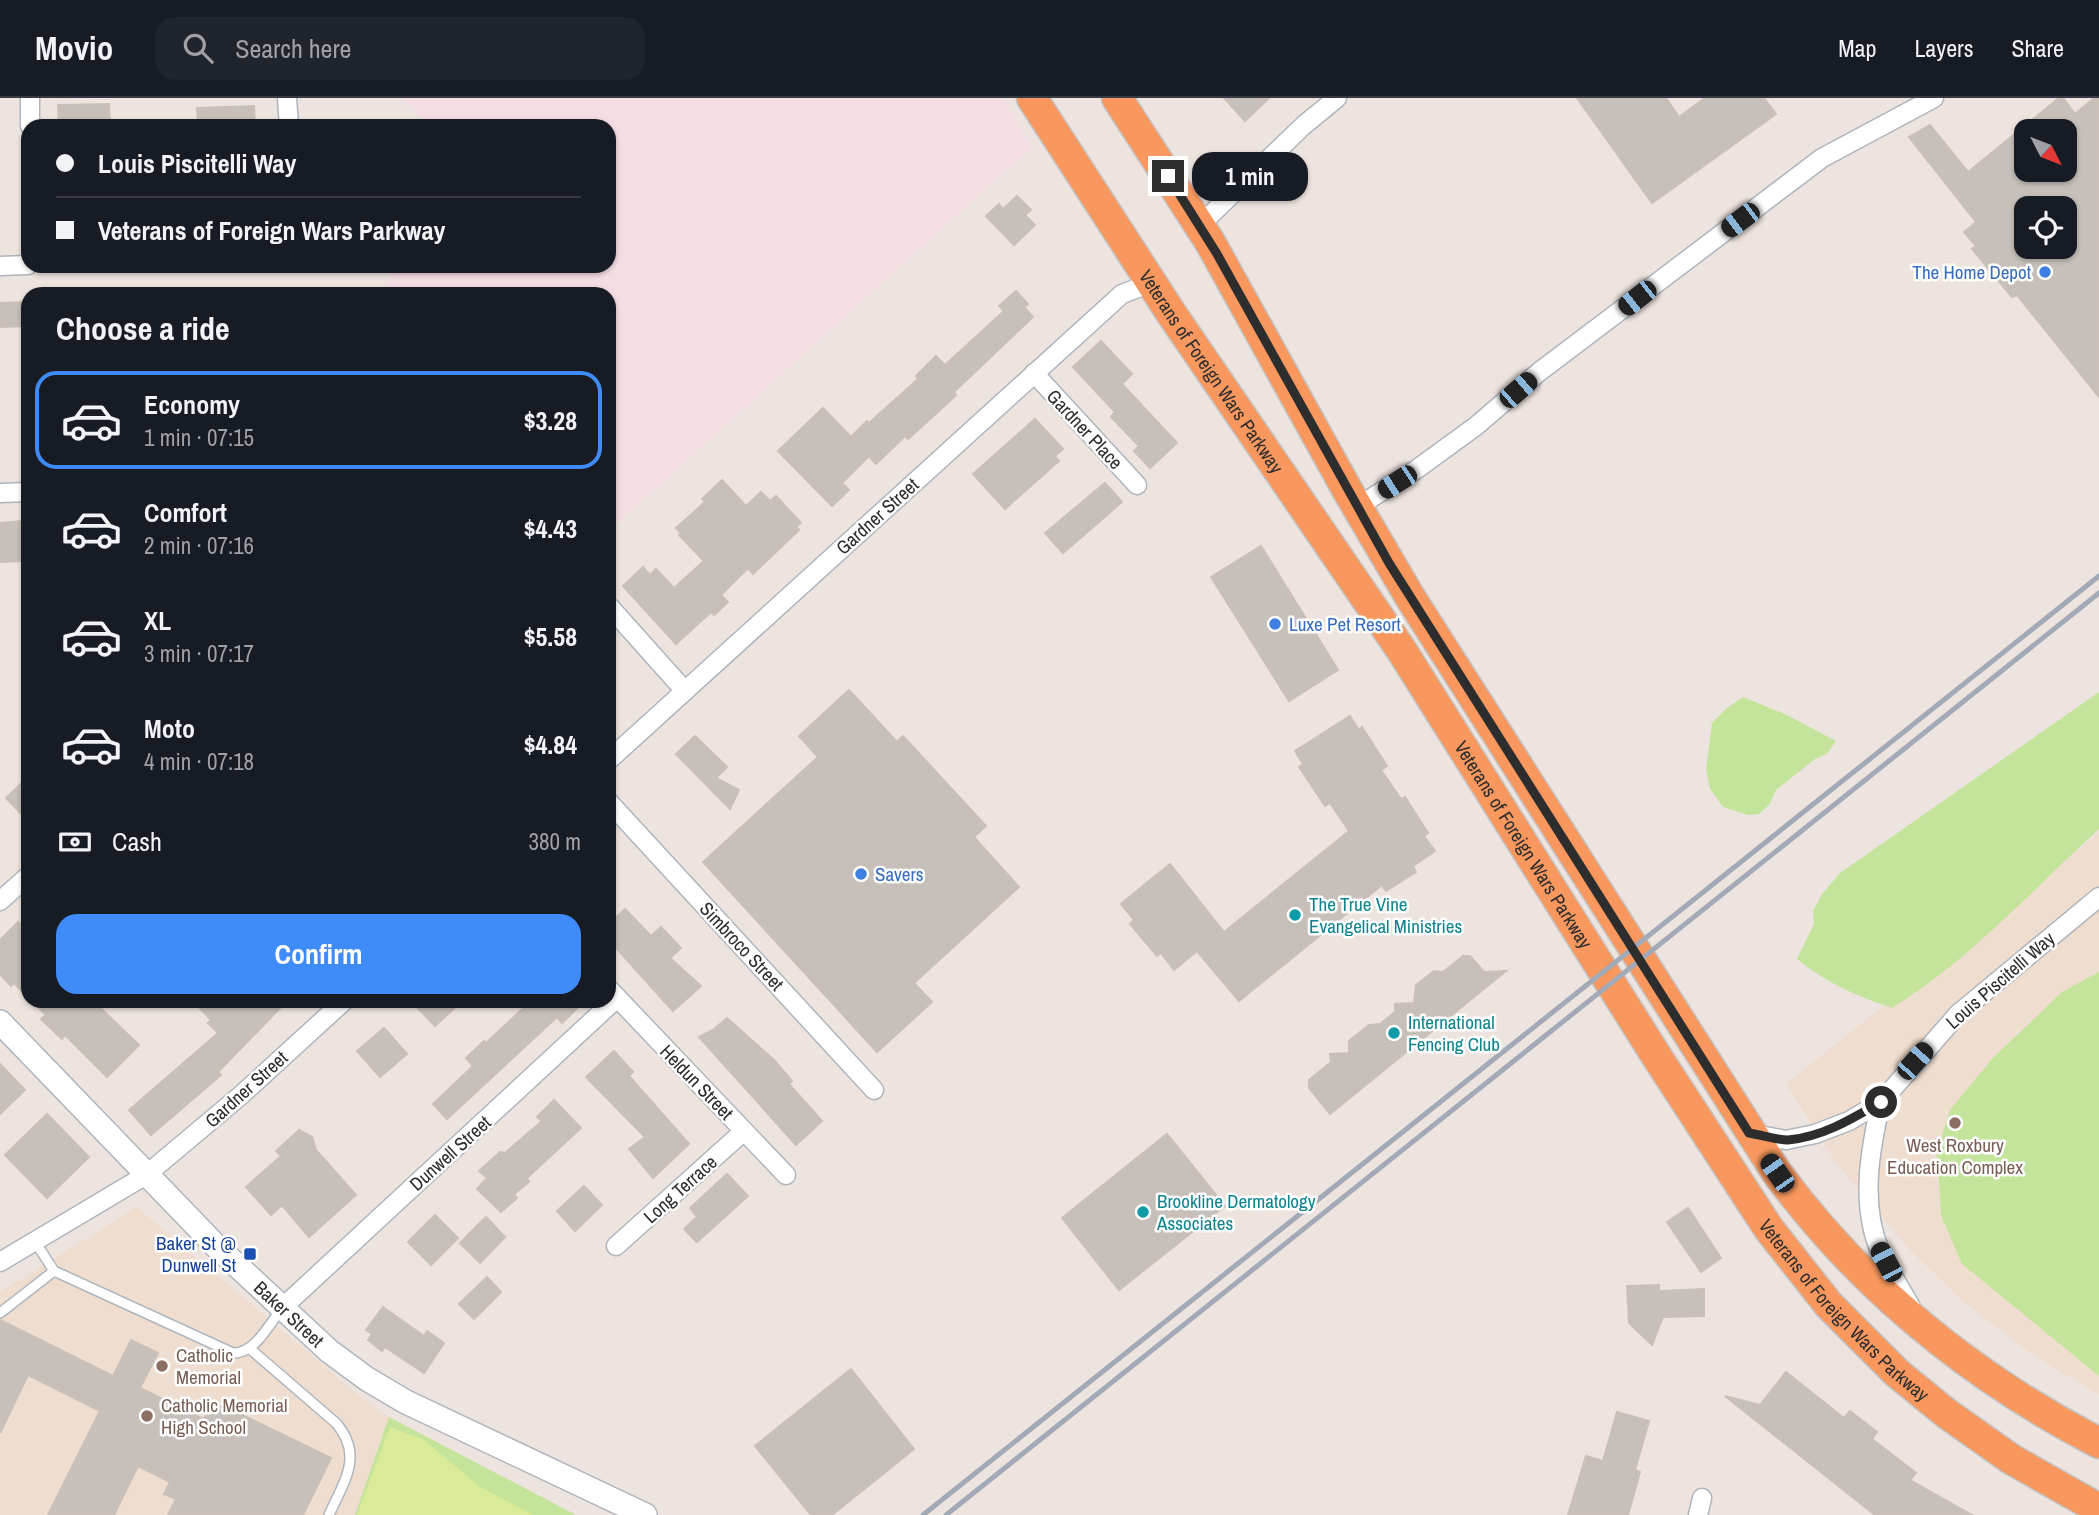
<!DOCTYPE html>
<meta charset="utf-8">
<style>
body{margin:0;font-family:"Archivo Narrow",sans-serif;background:#20242c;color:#f1f3f6;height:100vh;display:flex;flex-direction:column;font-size:26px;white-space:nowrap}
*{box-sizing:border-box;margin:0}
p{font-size:23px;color:#9ea1a6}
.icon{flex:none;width:38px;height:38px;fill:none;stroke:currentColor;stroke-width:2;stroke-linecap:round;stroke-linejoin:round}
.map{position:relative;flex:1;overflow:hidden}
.side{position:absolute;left:21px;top:189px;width:595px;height:721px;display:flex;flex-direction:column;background:#171b24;border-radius:21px;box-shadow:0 2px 5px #0004}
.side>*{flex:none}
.top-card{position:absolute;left:21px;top:21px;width:595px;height:154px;border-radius:21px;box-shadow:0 2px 5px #0004;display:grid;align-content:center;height:154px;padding:0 35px;background:#171b24}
.needle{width:46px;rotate:132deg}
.tools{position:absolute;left:2014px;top:21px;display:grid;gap:14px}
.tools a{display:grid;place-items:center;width:63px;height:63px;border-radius:14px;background:#171b24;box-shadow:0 2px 5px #0004;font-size:35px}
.end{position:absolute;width:32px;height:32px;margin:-16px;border:9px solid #2d2d2d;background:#fff;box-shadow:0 0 0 4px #fff}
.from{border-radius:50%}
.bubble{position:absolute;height:49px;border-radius:21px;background:#171b24;box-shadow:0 2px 5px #0004;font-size:23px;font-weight:700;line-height:49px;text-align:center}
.car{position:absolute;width:21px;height:42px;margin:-21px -10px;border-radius:9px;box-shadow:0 0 5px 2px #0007;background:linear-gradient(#222 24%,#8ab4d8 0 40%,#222 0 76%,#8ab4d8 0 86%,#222 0)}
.top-card b{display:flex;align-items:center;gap:24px;height:66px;font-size:26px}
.top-card b+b{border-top:2px solid #363941}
.top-card i{width:18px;height:18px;background:#f1f3f6}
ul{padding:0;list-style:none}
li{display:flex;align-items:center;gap:21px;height:98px;margin:0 14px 10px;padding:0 21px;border:4px solid transparent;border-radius:21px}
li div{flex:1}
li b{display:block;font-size:26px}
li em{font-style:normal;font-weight:700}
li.selected{border-color:#408bfa}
li>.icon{width:63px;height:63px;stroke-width:1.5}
h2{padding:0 35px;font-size:32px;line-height:84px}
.pay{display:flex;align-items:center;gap:18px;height:77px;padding:0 35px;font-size:26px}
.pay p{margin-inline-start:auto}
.action{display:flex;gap:14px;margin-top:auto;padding:14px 35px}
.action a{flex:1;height:80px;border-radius:21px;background:#408bfa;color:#fff;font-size:28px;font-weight:700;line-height:80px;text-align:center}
header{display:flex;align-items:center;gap:42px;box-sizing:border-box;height:98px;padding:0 35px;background:#171b24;border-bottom:2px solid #363941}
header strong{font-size:33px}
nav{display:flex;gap:38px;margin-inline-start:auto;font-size:24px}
.search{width:490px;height:63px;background:#20242c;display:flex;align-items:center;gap:18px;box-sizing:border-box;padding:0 24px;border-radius:21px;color:#9ea1a6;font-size:26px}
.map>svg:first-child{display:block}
</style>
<header>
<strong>Movio</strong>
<div class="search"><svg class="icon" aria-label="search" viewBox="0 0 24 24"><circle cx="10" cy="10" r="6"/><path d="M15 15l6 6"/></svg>Search here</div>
<nav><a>Map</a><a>Layers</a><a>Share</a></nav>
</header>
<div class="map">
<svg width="2099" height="1417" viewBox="0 0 2099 1417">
<rect width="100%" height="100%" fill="#eee4df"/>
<g fill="#efdecf">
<polygon points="2099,735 2099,1297 2034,1258 1962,1203 1910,1152 1836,1065 1786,986"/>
<polygon points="137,1109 364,1302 389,1319 576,1417 0,1417 0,1194"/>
</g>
<polygon fill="#f4dde3" points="402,0 1003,0 1032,49 609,433 609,196 384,196 393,168 609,168 609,28 429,28"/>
<g fill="#c4e49c">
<path d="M2099 594V731C2032 792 1970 862 1892 910 1859 899 1824 884 1797 861L1814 826 1813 813 1822 796 1840 775Z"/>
<polygon points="1743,599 1787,617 1836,643 1827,656 1815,661 1776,692 1769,707 1759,716 1748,717 1723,709 1710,691 1706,672 1712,625 1728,609"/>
<polygon points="2099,874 2099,1278 1962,1166 1941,1117 1937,1054 1950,1012 1992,961 2062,894"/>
<polygon points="389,1319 576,1417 355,1417"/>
</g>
<polygon fill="#daeb98" points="390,1329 424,1342 479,1388 533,1417 357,1417"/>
<g fill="#c7c0ba" stroke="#cac0b8" stroke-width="2" fill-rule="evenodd">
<polygon points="1224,0 1269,0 1245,23"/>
<polygon points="1577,0 1666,0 1679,19 1705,0 1764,0 1776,16 1652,105"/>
<path d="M2059 0H2063L2075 16 2094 0H2099V299L2017 197 2012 199 1972 151 1976 148 1964 134 1976 124 1909 39 1930 27 1968 74ZM2026 33H2065V72H2026ZM2026 110H2065V149H2026Z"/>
<polygon points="109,6 110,28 59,28 58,7"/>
<polygon points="254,8 255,28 198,28 197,10"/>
<polygon points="1017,98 1031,112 1025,117 1035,127 1014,147 986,118 999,106 1003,111"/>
<polygon points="1016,193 1028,206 1024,209 1033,219 954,294 956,297 940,312 908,341 905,338 876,366 869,358 842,385 849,392 832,408 778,353 823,310 851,339 867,323 869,325 918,281 916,278 936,258 945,267 1004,213 999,208"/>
<polygon points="28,204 28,228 0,229 0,205"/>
<polygon points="1101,243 1132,276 1122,286 1177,345 1150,370 1134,353 1139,348 1111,319 1115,314 1073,269"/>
<polygon points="1035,321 1063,351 1055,358 1059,363 1005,411 973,376"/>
<polygon points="722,382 746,408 761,394 770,403 776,398 801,425 796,429 799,432 753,476 748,470 721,497 728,504 714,517 711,514 676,546 623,488 643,469 650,477 656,471 674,490 704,463 679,437 681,435 676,430 705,404 702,401"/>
<polygon points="1105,385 1122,404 1063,455 1045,435"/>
<polygon points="21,423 23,463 0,464 0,425"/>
<polygon points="1261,448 1338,572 1289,603 1211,479"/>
<polygon points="849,592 897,644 903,638 986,728 974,739 1019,789 914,885 932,904 877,954 703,764 818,659 799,638"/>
<polygon points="1350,618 1359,632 1362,629 1387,668 1381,672 1401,701 1405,699 1428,735 1424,738 1435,753 1413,768 1416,774 1386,793 1382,787 1239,903 1197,853 1174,872 1161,855 1157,858 1130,826 1134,822 1121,806 1170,766 1224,834 1349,733 1330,705 1325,708 1299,669 1303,666 1295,653"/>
<polygon points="695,638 727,669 716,680 739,692 730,711 676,656"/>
<polygon points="28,679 28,723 6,700"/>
<polygon points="625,811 651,838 661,829 681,850 670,860 701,888 673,913 609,842 609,826"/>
<polygon points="18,824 28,834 28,899 14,885 11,888 0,876 0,842"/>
<polygon points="1463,858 1470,858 1484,874 1506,873 1330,1016 1309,990 1309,982 1331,964 1330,956 1349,955 1349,943 1369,927 1380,926 1395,914 1395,906 1414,905 1416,887 1434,873 1443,874"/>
<polygon points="32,903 93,903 139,947 107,979 65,937 62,941 41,921 46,917"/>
<polygon points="193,903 287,903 218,974 221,977 151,1037 129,1012 218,935 208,925 211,922"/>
<polygon points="411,903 462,903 435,928"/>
<polygon points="531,903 585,903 562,925 557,919 447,1021 433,1006 473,968 466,960 484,943 486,945"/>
<polygon points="727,920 774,962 792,983 789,986 822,1023 796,1047 699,939 713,932"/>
<polygon points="384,930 407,956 380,979 357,953"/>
<polygon points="614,953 633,974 629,978 689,1046 653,1080 629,1051 645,1039 586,979"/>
<polygon points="0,966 25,992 0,1016"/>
<polygon points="554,1002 581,1030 527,1080 529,1084 514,1096 517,1100 501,1114 477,1091 487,1080 479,1073 500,1054 505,1055 542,1023 537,1019"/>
<polygon points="47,1016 89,1059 47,1100 5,1057"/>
<polygon points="299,1032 312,1039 316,1052 356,1097 309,1139 282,1107 271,1117 246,1089 281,1058 276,1053"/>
<polygon points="1167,1036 1225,1108 1119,1192 1062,1120"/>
<polygon points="727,1076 748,1098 697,1144 684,1131 697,1119 690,1110"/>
<polygon points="584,1088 602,1107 575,1133 557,1113"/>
<polygon points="1688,1110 1721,1160 1701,1174 1667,1124"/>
<polygon points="435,1117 458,1140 431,1167 408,1144"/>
<polygon points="486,1119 505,1139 480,1165 460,1145"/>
<polygon points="487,1179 501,1194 474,1221 459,1206"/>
<polygon points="1659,1187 1659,1193 1704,1191 1704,1218 1663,1219 1652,1247 1629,1225 1627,1188"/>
<polygon points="383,1209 424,1238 427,1233 444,1245 424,1275 385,1249 382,1253 368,1242 372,1236 366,1232"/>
<polygon points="0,1222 113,1278 131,1242 158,1255 140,1290 203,1321 216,1308 224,1308 331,1360 303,1417 168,1417 176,1401 164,1396 170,1384 138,1368 114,1417 48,1417 100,1313 28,1277 0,1335"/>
<polygon points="851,1271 914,1351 832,1417 811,1417 755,1348"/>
<polygon points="1786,1274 1844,1320 1850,1313 1877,1334 1872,1341 1916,1375 1910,1382 1972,1417 1875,1417 1725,1298 1760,1307"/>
<polygon points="1617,1314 1649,1323 1635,1372 1640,1374 1628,1417 1568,1417 1586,1358 1603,1363"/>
</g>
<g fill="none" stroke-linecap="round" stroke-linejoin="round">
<defs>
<g id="service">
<path d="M34 1142 54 1173 233 1255C254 1256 270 1226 281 1211"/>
<polyline points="0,1215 54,1173"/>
<path d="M249 1250 336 1325C364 1358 344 1383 329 1417"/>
</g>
<g id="minor">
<polyline points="30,0 30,28"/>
<polyline points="287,0 289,28"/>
<polyline points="1200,127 1304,27 1337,0"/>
<polyline points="0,168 28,167"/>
<polyline points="1034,275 1137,387"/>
<polyline points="0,395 28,394"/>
<polyline points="1357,409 1417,371 1476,328 1539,274 1822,60 1934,0"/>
<polyline points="609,508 685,593"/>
<polyline points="609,662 1122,196 1151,185"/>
<polyline points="609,704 874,992"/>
<polyline points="0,803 28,778"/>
<polyline points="609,891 786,1077"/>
<path d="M1881 1004C1870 1051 1860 1107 1880 1153 1888 1172 1901 1191 1911 1209"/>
<polyline points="1749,1035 1786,1042 1815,1036 1849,1023 1881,1004 1958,916 2099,799"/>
<polyline points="616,1148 744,1033"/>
<polyline points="0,1164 146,1077 240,998 344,903"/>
<polyline points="282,1210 617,900"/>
<polyline points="1698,1417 1702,1400"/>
</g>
<g id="tertiary">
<path id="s1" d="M0 924 216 1148 329 1253 367 1281 406 1304 645 1417"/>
</g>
<g id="trunk">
<path id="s2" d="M1032 0 1171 215 1402 553 1657 959 1769 1131 1829 1207 1897 1275 1946 1315 2011 1361 2099 1411"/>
<path d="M1117 0 1210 144 1349 395 1410 499 1777 1075C1862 1190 1972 1279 2099 1345"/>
</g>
</defs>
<use href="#service" stroke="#afb5bd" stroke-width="12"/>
<use href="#minor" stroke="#afb5bd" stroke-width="21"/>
<use href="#tertiary" stroke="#afb5bd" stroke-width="26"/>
<use href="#trunk" stroke="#c4c4c4" stroke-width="33"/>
<use href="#service" stroke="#fff" stroke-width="9"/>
<use href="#minor" stroke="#fff" stroke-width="18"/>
<use href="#tertiary" stroke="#fff" stroke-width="23"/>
<use href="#trunk" stroke="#f8985e" stroke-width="30"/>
<g stroke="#a2a9b7" stroke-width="5">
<polyline points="923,1417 2099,478"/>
<polyline points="946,1417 2099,495"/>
</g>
</g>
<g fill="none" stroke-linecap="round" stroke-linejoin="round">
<path stroke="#2d2d2d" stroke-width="9" d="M1168 78 1217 156 1389 465 1749 1035C1762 1037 1776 1042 1788 1042 1822 1039 1852 1021 1881 1004"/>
</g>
<g fill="#3f7fe0" stroke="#fff" stroke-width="2.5">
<circle cx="2045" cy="174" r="7"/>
<circle cx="1275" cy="526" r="7"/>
<circle cx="861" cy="776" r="7"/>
</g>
<g fill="#0f9aa8" stroke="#fff" stroke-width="2.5">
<circle cx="1295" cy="817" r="7"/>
<circle cx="1394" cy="935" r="7"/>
<circle cx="1143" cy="1114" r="7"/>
</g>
<g fill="#8d6e63" stroke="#fff" stroke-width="2.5">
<circle cx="1955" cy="1025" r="7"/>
<circle cx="162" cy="1268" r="7"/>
<circle cx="147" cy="1318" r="7"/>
</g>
<rect fill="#1a4fb4" stroke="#fff" stroke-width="2.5" x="243" y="1149" width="14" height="14" rx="3.5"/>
<g text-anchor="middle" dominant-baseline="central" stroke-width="5" stroke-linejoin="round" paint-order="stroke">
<g font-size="19" fill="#366cbe" stroke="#fff" text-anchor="start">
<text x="2031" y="174" text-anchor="end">The Home Depot</text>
<text x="1289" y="526">Luxe Pet Resort</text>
<text x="875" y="776">Savers</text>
</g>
<g font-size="19" fill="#2d2d2d" stroke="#fff">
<text stroke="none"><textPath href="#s2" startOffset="327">Veterans of Foreign Wars Parkway</textPath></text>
<text transform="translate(1085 331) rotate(47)">Gardner Place</text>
<text transform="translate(877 418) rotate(-42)">Gardner Street</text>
<text stroke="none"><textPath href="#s2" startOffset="894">Veterans of Foreign Wars Parkway</textPath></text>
<text transform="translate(742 848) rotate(47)">Simbroco Street</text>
<text transform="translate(2000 882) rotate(-41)">Louis Piscitelli Way</text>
<text transform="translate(697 984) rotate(46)">Heldun Street</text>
<text transform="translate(246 991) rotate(-42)">Gardner Street</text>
<text transform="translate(450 1055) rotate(-42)">Dunwell Street</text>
<text transform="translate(680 1091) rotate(-42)">Long Terrace</text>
<text stroke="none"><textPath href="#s2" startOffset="1461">Veterans of Foreign Wars Parkway</textPath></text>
<text stroke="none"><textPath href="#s1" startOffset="411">Baker Street</textPath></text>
</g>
<g font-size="19" fill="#0d838f" stroke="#fff" text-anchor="start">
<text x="1309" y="806">The True Vine<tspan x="1309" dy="22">Evangelical Ministries</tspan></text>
<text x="1408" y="924">International<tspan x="1408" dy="22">Fencing Club</tspan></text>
<text x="1157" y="1103">Brookline Dermatology<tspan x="1157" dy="22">Associates</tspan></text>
</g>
<g font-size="19" fill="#785e54" stroke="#fff" text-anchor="start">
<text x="1955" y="1047" text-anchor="middle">West Roxbury<tspan x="1955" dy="22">Education Complex</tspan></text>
<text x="176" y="1257">Catholic<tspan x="176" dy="22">Memorial</tspan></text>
<text x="161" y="1307">Catholic Memorial<tspan x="161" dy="22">High School</tspan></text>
</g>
<g font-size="19" fill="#164399" stroke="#fff" text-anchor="end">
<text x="236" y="1145">Baker St @<tspan x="236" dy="22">Dunwell St</tspan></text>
</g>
</g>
</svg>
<div class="tools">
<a><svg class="needle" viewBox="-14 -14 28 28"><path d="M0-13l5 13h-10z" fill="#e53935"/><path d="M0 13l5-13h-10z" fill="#9ea1a6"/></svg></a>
<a><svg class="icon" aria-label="locate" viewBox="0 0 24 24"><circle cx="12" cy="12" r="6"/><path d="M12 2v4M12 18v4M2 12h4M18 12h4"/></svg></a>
</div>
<i class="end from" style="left:1881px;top:1004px"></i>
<i class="end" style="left:1168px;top:78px"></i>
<div class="bubble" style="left:1192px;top:54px;width:116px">1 min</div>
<i class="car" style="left:1740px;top:122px;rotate:233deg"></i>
<i class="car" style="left:1637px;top:200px;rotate:232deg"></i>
<i class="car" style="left:1518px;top:292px;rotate:49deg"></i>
<i class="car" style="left:1397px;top:384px;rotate:237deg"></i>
<i class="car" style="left:1915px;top:963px;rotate:42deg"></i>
<i class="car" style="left:1777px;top:1075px;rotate:325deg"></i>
<i class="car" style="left:1886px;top:1164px;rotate:332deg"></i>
<div class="top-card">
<b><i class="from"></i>Louis Piscitelli Way</b>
<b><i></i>Veterans of Foreign Wars Parkway</b>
</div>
<section class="side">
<h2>Choose a ride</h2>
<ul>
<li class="selected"><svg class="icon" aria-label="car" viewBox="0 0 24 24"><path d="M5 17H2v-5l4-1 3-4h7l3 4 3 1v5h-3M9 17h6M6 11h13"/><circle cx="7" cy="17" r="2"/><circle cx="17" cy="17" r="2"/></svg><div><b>Economy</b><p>1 min · 07:15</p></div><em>$3.28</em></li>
<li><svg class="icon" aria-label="car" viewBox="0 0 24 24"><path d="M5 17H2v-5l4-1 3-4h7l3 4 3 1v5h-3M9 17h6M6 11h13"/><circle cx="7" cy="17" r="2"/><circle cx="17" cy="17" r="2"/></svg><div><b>Comfort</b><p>2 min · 07:16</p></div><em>$4.43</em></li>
<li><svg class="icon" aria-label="car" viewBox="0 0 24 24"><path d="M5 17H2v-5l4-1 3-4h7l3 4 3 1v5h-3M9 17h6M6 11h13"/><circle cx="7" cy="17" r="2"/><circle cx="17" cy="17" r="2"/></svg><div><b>XL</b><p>3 min · 07:17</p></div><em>$5.58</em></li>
<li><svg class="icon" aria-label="car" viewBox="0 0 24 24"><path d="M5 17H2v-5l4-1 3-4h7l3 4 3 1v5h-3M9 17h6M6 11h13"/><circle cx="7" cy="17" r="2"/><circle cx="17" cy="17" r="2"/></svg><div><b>Moto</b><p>4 min · 07:18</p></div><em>$4.84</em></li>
</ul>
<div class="pay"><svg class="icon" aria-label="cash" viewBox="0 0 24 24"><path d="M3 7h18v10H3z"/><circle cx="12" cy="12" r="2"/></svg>Cash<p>380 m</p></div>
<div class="action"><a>Confirm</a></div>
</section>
</div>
